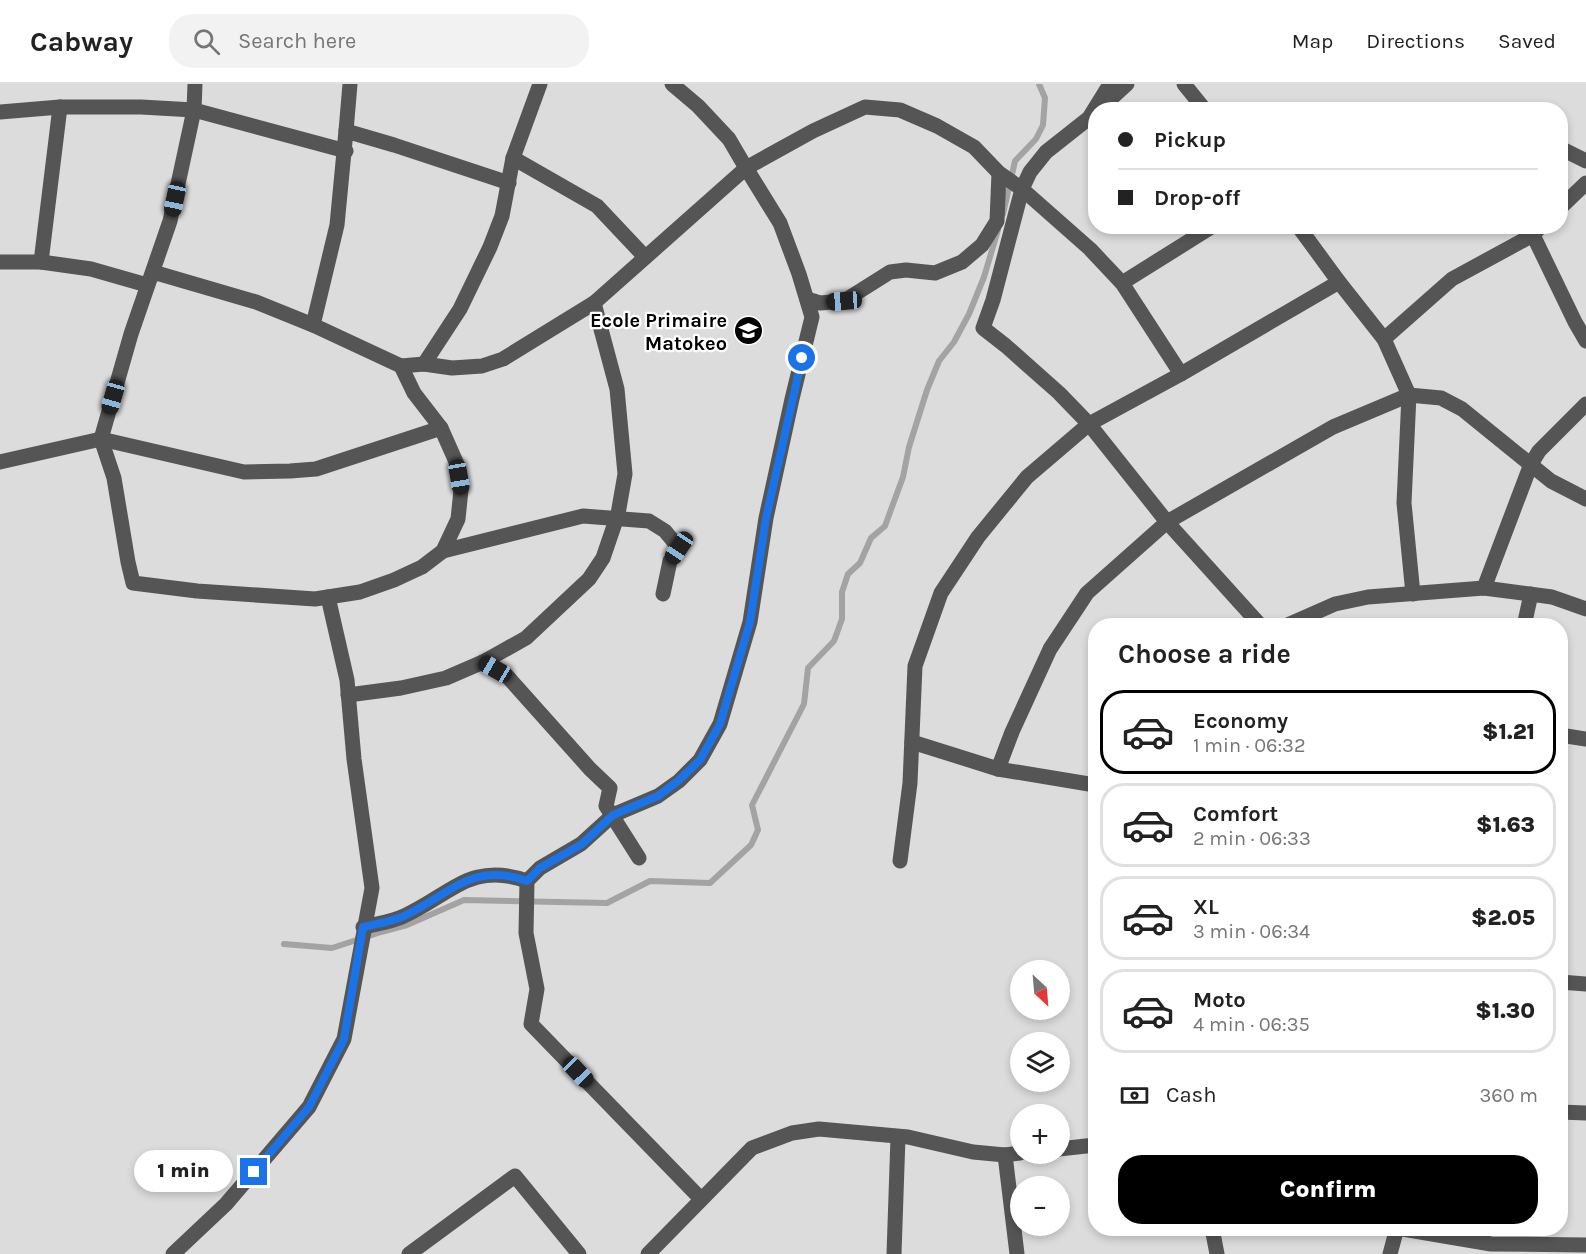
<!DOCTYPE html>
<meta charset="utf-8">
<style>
body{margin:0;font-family:Karla,sans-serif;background:#f2f2f2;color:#222;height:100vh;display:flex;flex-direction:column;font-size:22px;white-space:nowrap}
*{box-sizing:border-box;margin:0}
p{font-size:20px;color:#767676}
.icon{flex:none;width:33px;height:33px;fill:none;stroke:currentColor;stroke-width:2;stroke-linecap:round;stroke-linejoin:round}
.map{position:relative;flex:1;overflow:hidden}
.drawer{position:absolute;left:1088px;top:534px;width:480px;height:618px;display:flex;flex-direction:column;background:#fff;border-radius:24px;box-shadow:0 3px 9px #0003}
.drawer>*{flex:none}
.guide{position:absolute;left:1088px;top:18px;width:480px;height:132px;border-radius:24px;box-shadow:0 3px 9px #0003;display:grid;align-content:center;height:132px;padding:0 30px;background:#fff}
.needle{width:39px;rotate:154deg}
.buttons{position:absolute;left:1010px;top:876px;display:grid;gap:12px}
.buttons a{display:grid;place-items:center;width:60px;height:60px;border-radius:50%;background:#fff;box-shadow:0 3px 9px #0003;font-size:30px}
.end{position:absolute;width:27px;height:27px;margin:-14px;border:8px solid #1a73e8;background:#fff;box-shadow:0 0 0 3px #fff}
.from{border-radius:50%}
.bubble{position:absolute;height:42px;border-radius:21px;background:#fff;box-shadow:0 3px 9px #0003;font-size:20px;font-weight:800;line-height:42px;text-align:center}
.car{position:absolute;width:18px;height:36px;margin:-18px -9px;border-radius:8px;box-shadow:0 0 4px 2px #0007;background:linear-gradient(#222 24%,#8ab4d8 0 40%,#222 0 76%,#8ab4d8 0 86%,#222 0)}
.guide b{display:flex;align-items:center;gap:21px;height:57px;font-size:22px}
.guide b+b{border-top:2px solid #e0e0e0}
.guide i{width:15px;height:15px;background:#222}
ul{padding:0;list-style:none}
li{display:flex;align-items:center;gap:18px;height:84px;margin:0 12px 9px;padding:0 18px;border:3px solid #e0e0e0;border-radius:24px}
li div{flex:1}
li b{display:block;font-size:22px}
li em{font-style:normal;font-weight:800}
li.active{border-color:#000}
li>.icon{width:54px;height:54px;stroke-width:1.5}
h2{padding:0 30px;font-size:27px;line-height:72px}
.pay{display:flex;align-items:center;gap:15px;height:66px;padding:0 30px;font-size:22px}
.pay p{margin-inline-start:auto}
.primary-button{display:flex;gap:12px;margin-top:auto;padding:12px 30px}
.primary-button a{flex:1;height:69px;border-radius:24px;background:#000;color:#fff;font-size:24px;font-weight:800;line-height:69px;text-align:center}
header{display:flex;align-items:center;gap:36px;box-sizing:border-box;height:84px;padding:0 30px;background:#fff;border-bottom:2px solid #e0e0e0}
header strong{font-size:28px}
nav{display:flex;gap:33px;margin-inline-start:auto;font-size:21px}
.search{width:420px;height:54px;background:#f2f2f2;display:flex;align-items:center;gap:15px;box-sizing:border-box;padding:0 21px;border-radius:24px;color:#767676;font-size:22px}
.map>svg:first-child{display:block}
</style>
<header>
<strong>Cabway</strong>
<div class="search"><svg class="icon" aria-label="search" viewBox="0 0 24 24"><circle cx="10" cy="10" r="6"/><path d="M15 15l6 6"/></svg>Search here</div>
<nav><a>Map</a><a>Directions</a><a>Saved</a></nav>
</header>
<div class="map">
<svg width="1586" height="1170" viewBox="0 0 1586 1170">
<rect width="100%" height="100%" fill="#fff"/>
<path fill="#dcdcdc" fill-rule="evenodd" d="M0 0H1586V1170H0ZM1095 26H1560V142H1095ZM1095 542H1560V1144H1095ZM1020 886H1059V926H1020ZM1020 958H1059V998H1020ZM1020 1030H1059V1070H1020ZM1020 1102H1059V1142H1020Z"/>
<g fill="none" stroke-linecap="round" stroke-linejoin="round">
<g stroke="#a3a3a3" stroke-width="6">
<polyline points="1003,130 1015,77 1036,55 1043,41 1045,14 1039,0"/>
<polyline points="284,860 332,864 381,848 407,841 464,816 607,819 650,797 710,799 751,761 758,746 752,721 804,620 808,584 834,557 842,535 842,508 848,490 860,479 871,454 885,442 903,393 909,363 927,306 939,277 954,258 969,230 984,193 998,146"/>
</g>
<g stroke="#555" stroke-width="15">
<polyline points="672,0 698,22 729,55 746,84 813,47 865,23 900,26 937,42 974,63 999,89 1022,105 1090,165 1122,199 1181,290"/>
<polyline points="1110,0 1089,34 1046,68 1030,88 1022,105 993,216 983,244 1006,262 1059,309 1089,340 1167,438 1261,542"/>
<polyline points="1184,0 1205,26"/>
<polyline points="1103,22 1127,0"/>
<polyline points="0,28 60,23 141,23 194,26 346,67"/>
<polyline points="346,47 350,0"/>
<polyline points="1560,64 1586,77"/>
<polyline points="513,74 597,122 645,173"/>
<polyline points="1560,124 1586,99"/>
<polyline points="1298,142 1339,198 1384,255 1409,311 1404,419 1413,510"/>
<polyline points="1533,151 1575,238 1586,257"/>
<polyline points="0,178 41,178 91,185 147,201"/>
<polyline points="41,178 60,23"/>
<polyline points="153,188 256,218 313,241 401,282 414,309 441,344 457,380 461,406 458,435 443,467 422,483 394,496 360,508 315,515 197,507 133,499 128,478 114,394 101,355 131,250 170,137 194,26 195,0"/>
<polyline points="1122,199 1213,142"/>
<polyline points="807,215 820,219 844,217 890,188 906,186 935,189 962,178 982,161 997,137 999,89"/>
<polyline points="313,241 337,141 346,47 394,61 509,99"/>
<polyline points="1384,255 1452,195 1533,151 1541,142"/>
<polyline points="424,280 460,225 490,163 502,132 513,74 540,0"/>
<polyline points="401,282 424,280 452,284 482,282 503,275 594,219 746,84 780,139 799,190 812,233 792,315 766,434 750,538 720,640 700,676 679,697 658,712 613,731 581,760 540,784 527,797 526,849 537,905 531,940 701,1115"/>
<polyline points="0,378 101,355 244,388 290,387 316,385 441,344"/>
<polyline points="443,467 583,432 649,437 665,447 679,464 670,477 663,510"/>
<polyline points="1484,504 1531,380 1539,367 1586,320"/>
<polyline points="1285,542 1335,520 1368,513 1484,504 1552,513 1586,525"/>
<polyline points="1524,542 1531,510"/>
<polyline points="483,578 507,592 590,685 610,704 606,722 639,774"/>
<polyline points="348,611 401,604 446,594 483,578 526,554 589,495 603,474 618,430 625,390 617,305 594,219"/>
<polyline points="1560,651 1586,655"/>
<polyline points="912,658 998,685 1095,701"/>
<polyline points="998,685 1012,648 1050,565 1087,509 1167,438 1333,343 1409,311 1441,314 1462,325 1551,397 1586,415"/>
<polyline points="900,777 910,699 915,582 941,509 978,453 1027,393 1089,340 1181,290 1339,198"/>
<path d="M363 843C376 840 392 838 404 832 450 811 471 777 527 797"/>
<polyline points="1560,898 1586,900"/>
<polyline points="1560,1028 1586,1029"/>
<polyline points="1059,1065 1095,1061"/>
<polyline points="1005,1071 1017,1170"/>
<polyline points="1212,1144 1217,1170"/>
<polyline points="173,1170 226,1120 309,1023 344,955 372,804 354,675 347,596 328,513"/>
<polyline points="409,1170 515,1092 579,1170"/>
<polyline points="648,1170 752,1064 792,1049 819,1045 908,1053 973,1068 1005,1071 1020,1069"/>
<polyline points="894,1170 898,1053"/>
<polyline points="1390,1170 1397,1144 1491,1160 1586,1161"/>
</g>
</g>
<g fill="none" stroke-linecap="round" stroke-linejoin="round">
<path stroke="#1a73e8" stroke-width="8" d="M254 1088 309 1023 344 955 363 843C376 840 391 838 404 832 450 811 471 777 527 797L540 784 582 760 613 731 658 712 678 697 700 676 720 640 750 538 766 434 802 274"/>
</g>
<defs>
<symbol id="school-disc" viewBox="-11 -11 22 22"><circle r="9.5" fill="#000" stroke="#fff"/><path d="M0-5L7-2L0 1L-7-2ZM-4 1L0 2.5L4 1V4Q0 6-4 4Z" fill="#fff"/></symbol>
</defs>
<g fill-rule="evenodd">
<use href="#school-disc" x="732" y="230" width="33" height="33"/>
</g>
<g text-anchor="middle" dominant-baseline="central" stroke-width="4.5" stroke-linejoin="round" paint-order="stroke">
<g font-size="20" font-weight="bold" fill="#000" stroke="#fff" text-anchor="end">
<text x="727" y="236">Ecole Primaire<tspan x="727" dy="23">Matokeo</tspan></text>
</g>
</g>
</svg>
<div class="buttons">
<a><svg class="needle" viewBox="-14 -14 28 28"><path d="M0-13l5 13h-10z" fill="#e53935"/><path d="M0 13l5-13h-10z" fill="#767676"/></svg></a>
<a><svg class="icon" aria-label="layers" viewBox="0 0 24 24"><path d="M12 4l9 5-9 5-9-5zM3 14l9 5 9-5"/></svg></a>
<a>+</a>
<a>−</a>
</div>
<i class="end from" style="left:802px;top:274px"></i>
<i class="end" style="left:254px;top:1088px"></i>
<div class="bubble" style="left:134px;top:1066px;width:99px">1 min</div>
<i class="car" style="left:175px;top:115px;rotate:192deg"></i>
<i class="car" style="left:844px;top:217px;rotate:266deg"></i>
<i class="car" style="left:113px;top:313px;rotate:196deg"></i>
<i class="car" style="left:459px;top:393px;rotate:170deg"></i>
<i class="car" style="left:679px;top:464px;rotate:214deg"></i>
<i class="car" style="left:495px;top:585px;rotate:300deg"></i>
<i class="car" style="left:578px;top:988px;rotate:136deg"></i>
<div class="guide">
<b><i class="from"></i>Pickup</b>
<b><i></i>Drop-off</b>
</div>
<section class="drawer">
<h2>Choose a ride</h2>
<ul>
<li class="active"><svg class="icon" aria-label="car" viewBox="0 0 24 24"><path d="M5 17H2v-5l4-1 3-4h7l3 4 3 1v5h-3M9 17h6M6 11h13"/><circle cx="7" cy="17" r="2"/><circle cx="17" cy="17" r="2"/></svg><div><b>Economy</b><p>1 min · 06:32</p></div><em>$1.21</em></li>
<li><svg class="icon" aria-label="car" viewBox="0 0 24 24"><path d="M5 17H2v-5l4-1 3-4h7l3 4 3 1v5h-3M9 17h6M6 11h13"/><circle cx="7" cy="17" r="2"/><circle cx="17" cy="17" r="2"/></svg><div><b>Comfort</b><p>2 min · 06:33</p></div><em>$1.63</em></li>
<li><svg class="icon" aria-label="car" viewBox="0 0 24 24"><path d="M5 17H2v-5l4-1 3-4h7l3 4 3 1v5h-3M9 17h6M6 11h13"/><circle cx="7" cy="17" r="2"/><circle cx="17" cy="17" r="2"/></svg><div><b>XL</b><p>3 min · 06:34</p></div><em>$2.05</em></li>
<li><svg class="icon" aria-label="car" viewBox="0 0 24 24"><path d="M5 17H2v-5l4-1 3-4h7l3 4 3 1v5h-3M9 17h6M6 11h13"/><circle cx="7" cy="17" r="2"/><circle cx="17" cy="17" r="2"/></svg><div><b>Moto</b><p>4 min · 06:35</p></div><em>$1.30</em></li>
</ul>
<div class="pay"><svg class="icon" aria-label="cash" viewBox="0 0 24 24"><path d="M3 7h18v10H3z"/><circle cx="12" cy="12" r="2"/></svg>Cash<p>360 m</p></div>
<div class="primary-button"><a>Confirm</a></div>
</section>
</div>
